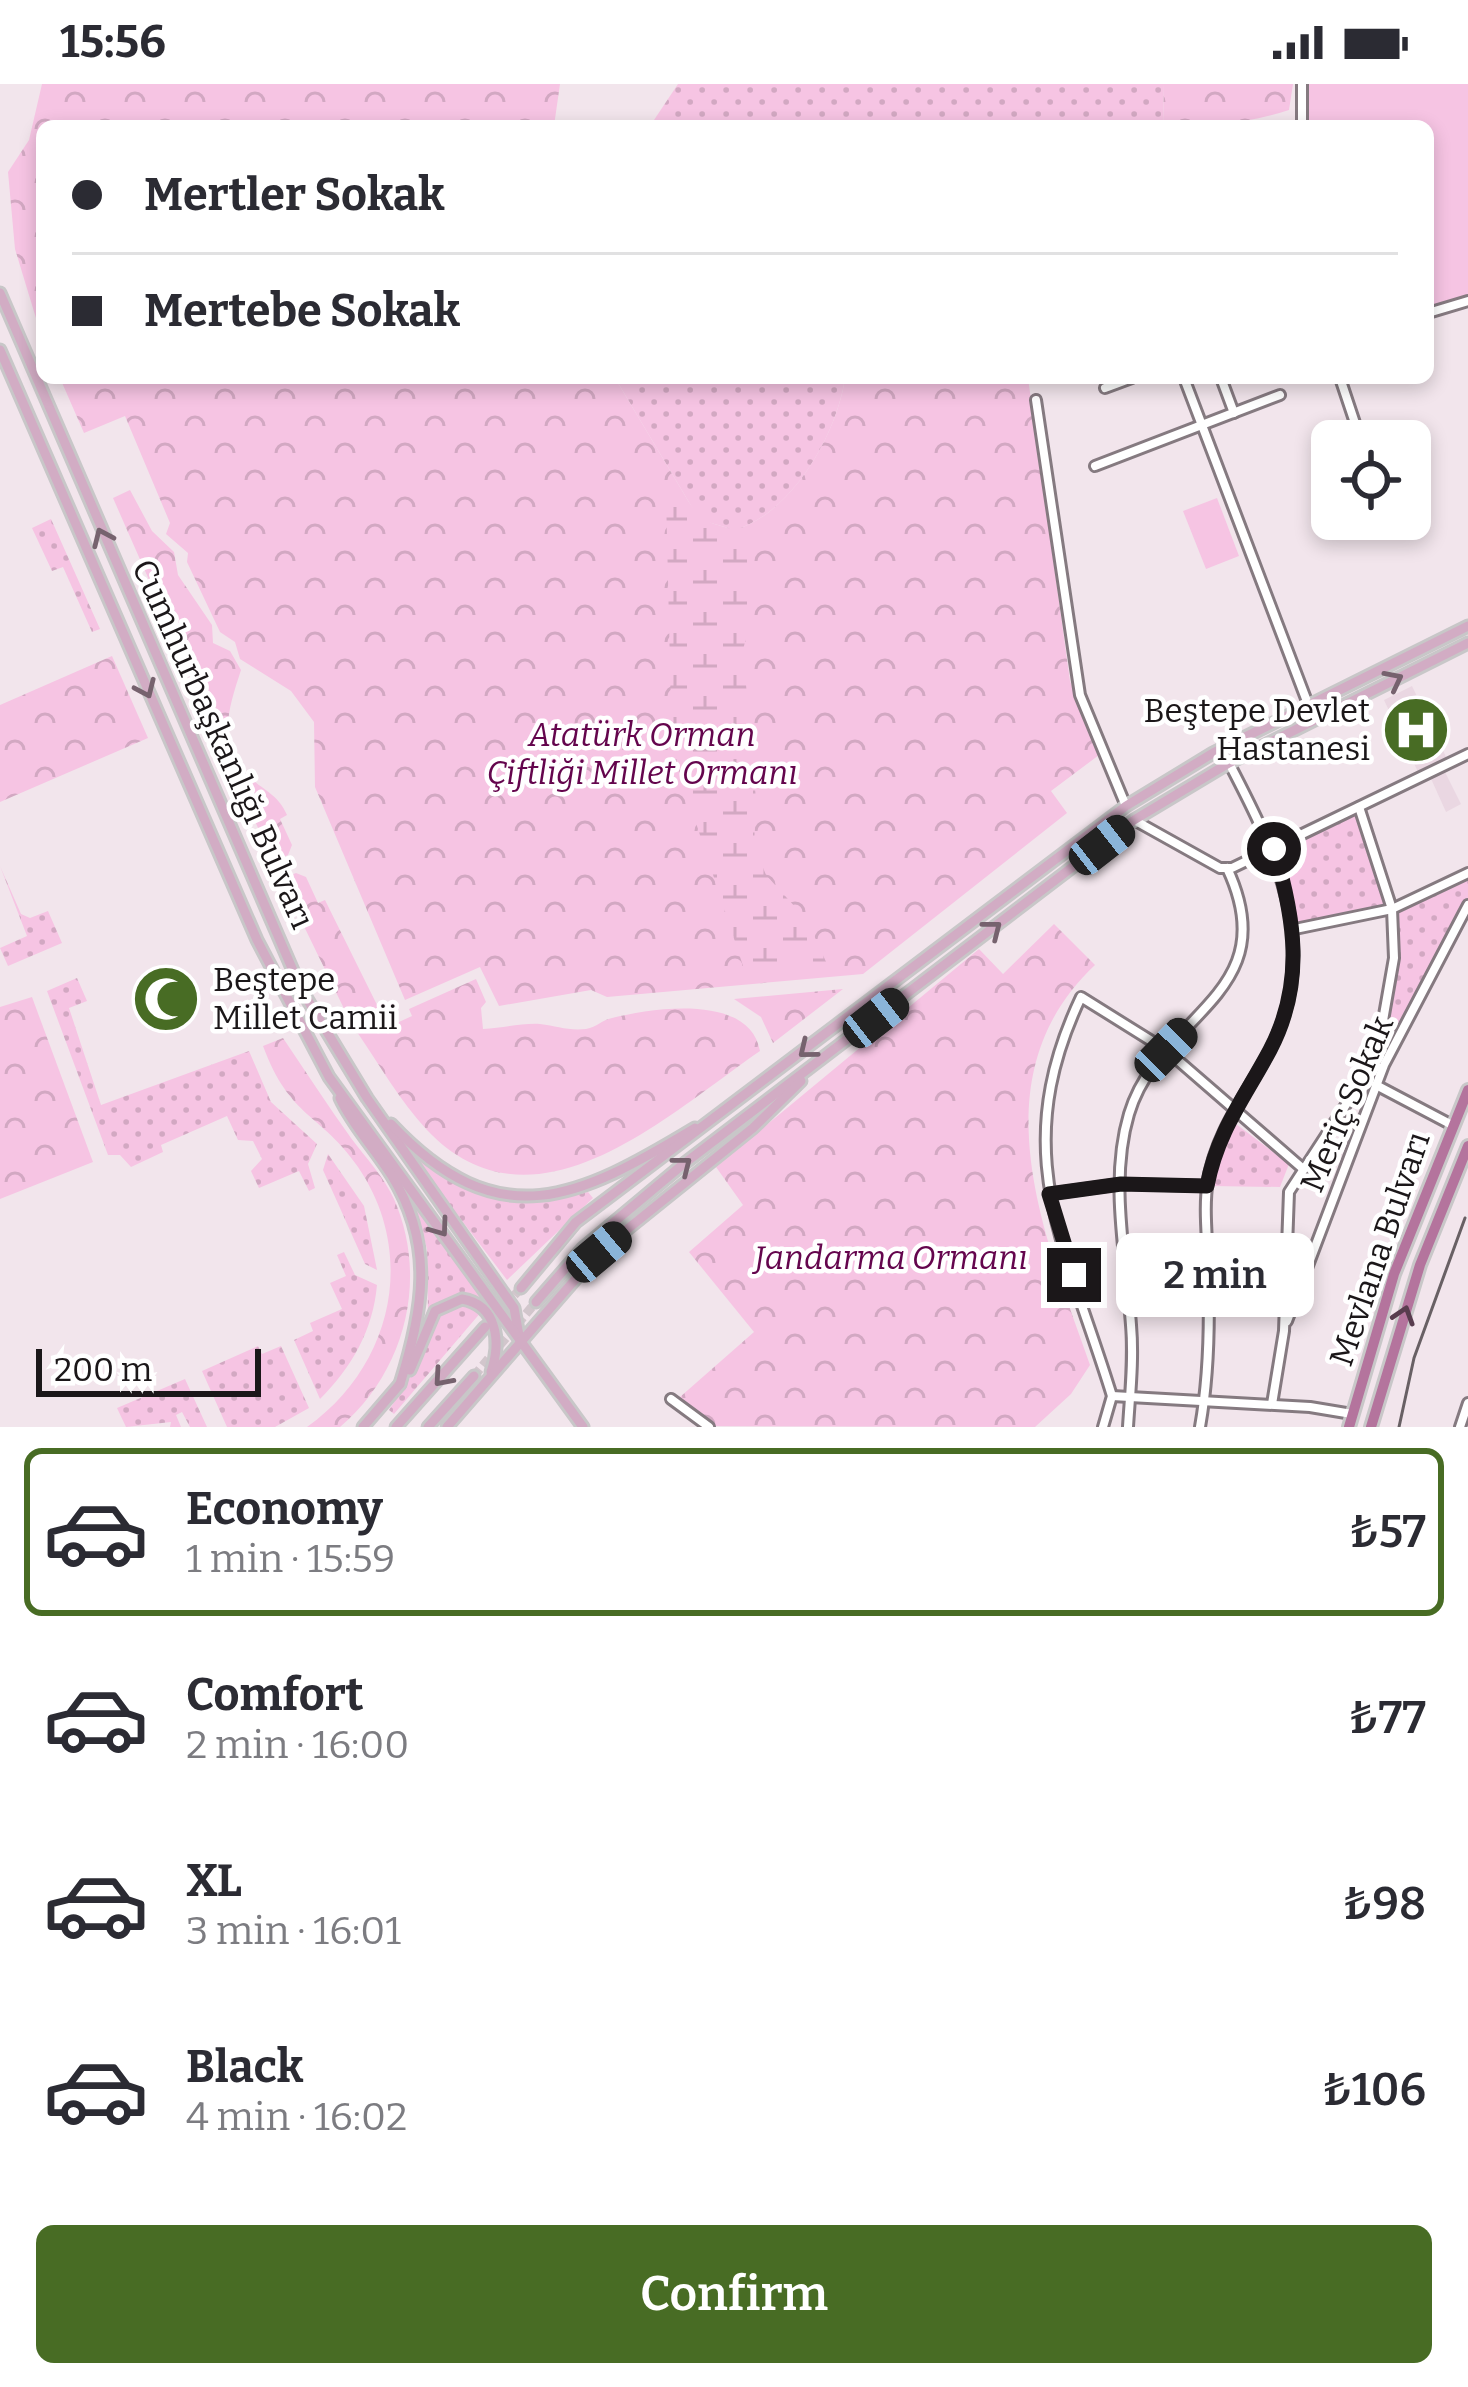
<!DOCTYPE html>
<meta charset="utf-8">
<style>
body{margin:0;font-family:Bitter,serif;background:#f7f7f7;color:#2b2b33;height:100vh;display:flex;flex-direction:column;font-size:45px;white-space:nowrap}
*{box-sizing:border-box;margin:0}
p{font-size:39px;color:#7c7c81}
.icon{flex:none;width:66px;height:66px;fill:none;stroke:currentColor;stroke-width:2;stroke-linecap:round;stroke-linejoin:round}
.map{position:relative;height:1343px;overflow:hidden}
.details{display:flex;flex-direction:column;background:#fff;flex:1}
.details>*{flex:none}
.hud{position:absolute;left:36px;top:36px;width:1398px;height:264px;border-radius:18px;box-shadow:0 6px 18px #0003;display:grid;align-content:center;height:264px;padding:0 36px;background:#fff}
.buttons{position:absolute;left:1311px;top:336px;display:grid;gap:24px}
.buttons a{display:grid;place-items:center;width:120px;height:120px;border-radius:18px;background:#fff;box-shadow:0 6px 18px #0003;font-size:60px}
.scale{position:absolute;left:36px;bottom:30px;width:225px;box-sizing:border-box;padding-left:12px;border:6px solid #1b1719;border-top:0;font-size:33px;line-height:42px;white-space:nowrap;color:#1b1719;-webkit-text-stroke:9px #fff;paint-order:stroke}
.end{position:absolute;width:54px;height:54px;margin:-27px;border:15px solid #1b1719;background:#fff;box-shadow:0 0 0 6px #fff}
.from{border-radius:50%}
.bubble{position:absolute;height:84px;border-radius:18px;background:#fff;box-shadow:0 6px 18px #0003;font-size:39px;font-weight:600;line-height:84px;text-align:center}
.car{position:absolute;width:36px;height:72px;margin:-36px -18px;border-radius:15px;box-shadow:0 0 9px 3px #0007;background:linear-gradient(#222 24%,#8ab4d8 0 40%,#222 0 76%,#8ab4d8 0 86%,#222 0)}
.hud b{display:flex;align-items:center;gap:42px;height:114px;font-size:45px}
.hud b+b{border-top:3px solid #e1e1e2}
.hud i{width:30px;height:30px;background:#2b2b33}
ul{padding:21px 0 0;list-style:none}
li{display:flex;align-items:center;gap:36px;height:168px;margin:0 24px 18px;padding:0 12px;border:6px solid transparent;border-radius:18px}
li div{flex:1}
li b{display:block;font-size:45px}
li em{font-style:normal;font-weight:600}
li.on{border-color:#486c24}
li>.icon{width:108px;height:108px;stroke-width:1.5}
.cta{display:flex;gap:24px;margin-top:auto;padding:24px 36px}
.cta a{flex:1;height:138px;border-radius:18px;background:#486c24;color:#fff;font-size:48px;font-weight:600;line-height:138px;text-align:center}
.status{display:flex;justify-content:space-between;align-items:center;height:84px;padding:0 60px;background:#fff;direction:ltr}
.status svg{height:33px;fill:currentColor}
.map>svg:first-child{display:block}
</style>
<div class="status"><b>15:56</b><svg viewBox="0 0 49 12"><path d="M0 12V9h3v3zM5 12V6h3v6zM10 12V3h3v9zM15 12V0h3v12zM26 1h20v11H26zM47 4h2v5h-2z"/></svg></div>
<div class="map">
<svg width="1468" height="1343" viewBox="0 0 1468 1343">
<defs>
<pattern id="grass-dots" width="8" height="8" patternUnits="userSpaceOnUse" patternTransform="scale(3)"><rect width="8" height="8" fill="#f6c4e3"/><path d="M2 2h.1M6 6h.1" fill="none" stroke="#d2a8c2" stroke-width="1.8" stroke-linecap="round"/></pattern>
<pattern id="forest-crowns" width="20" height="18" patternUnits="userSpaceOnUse" patternTransform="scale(3)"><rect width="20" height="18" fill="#f6c4e3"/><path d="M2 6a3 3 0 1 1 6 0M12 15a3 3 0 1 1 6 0" fill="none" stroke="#d2a8c2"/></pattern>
<pattern id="wetland-marsh" width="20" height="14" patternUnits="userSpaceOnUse" patternTransform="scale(3)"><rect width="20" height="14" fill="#f6c4e3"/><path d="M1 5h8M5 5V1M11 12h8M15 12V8" fill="none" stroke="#d2a8c2"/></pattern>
</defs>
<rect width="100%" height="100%" fill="#f2e5ec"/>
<polygon fill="#ead7e2" points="1412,602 1448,677 1444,686 1461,720 1446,728 1428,688 1419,690 1384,616"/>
<g fill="url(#grass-dots)">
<polygon points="678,0 1164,0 1163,42 650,42"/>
<path d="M615 294H845C837 350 792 429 735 446L704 437 693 425Z"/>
<polygon points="51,435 100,545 92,548 63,483 52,487 32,444"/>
<polygon points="1359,723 1392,825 1468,788 1468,822 1376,1001 1392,826 1295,845 1274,765"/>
<polygon points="0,782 21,830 30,834 48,827 62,859 8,882 0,864 27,852"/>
<polygon points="77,894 87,917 69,924 101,1021 249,967 271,1018 317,1060 308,1080 315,1104 309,1107 299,1087 259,1104 251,1087 262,1075 253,1057 238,1056 227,1032 161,1061 163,1068 131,1083 120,1071 108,1071 47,907"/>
<polygon points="1232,1037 1289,1080 1280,1103 1211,1102"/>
<path d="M403 1059C458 1108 515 1127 588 1108L593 1114 507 1196Z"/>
<polygon points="328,1070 364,1122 377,1186 365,1180 323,1086"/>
<polygon points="413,1114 488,1218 486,1220 454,1211 428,1230 427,1165"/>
<path d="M344 1168 355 1191 377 1201C373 1246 352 1283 320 1315L294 1256 313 1247 310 1239 342 1225 330 1199 346 1192 337 1171Z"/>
<polygon points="465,1219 482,1227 394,1330 389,1326 417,1283 438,1228"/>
<polygon points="258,1262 262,1270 281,1262 309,1324 275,1343 227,1343 202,1287"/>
<polygon points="185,1295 207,1343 190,1343 182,1328 176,1331 181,1343 170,1343 171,1338 126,1343 117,1324"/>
</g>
<g fill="url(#forest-crowns)">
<polygon points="42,0 560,0 554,42 42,42 42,254 15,165 8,88 29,56"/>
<path d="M1164 0H1293L1289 26C1245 40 1209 42 1163 42Z"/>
<path d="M60 294H615L693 425 704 437 735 446C792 429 837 350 845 294H1028L1070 597 1099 671 1051 707 1067 729 863 890 607 913 591 906 499 922 480 883 405 916 315 703 314 638 291 607 240 575 235 558 220 548 187 478 188 469 166 450 170 439 125 332 84 349Z"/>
<path d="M130 406 152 447 174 468 178 491 212 541 213 559 230 567 241 586C229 623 216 660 248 692 263 706 278 710 287 731L280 735 292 761 288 771 273 778 113 414Z"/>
<polygon points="112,572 148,654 0,718 0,621"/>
<polygon points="296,789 306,793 318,819 325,816 380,927 350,937 281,795"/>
<path d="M1054 840 1095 881C976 993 1044 1150 1090 1281L1071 1310 1035 1343 713 1342 680 1313 754 1248 689 1168 743 1121 716 1083 979 865 1003 890Z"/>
<path d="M476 895 486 918 481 924 483 945C502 944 522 939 540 940 557 942 568 947 586 945 597 943 602 936 612 934 655 923 750 910 760 967 668 1030 534 1159 427 1046 400 1017 379 980 357 948L383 936 388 943 412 932 409 925Z"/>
<polygon points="843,905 773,959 761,933 734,915"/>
<polygon points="32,913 93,1078 0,1115 0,923"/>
<path d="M283 954C306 988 328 1022 351 1054 366 1074 384 1093 394 1115 429 1195 405 1288 340 1343H307C392 1283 418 1171 358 1083 321 1029 290 1035 263 962Z"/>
</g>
<path fill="url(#wetland-marsh)" d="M680 406C698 434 717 452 752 441L753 525 743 566 756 716 754 762 766 791 807 836 827 880 745 888 672 666 666 411Z"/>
<g fill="#f6c4e3">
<polygon points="1308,0 1468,0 1468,211 1428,223 1428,42 1309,42"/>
<polygon points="1217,414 1239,472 1206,485 1183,427"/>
</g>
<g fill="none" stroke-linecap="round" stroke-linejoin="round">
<g stroke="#d2c6cc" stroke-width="9" stroke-dasharray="9 4.5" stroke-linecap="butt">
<polyline points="496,1231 521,1204"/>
<polyline points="474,1292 536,1218"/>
</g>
<defs>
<g id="minor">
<polyline points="1302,0 1302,42"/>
<polyline points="1428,229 1468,217"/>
<polyline points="1184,294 1308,620"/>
<polyline points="1221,294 1234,329"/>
<polyline points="1340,294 1361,357"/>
<polyline points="1105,304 1132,294"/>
<polyline points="1036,316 1080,611 1126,722"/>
<polyline points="1095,382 1280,311"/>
<polyline points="1134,736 1220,784 1232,784 1468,670"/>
<polyline points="1295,845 1392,825 1468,789"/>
<polyline points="1376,1001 1452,1041"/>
<polyline points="1049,1110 1121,1100 1207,1102"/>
<polyline points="1287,1237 1384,981 1468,821"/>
<polyline points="1112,1312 1310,1323 1352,1330"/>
<polyline points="671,1315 709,1343"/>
<polyline points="1272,1320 1284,1247 1289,1108 1349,1016 1381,948 1394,874 1392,825 1359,723"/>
<path d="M1103 1343 1112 1312C1065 1159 1007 1069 1081 913L1166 966 1301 1083"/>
<path d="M1128 1343C1130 1310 1134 1275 1131 1241 1126 1173 1109 1097 1129 1030 1159 929 1287 911 1227 784"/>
<path d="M1200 1343C1209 1292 1210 1239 1208 1187 1208 1157 1203 1125 1208 1096 1217 1044 1248 1009 1271 964 1322 863 1277 771 1229 679"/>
<polyline points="1460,1343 1468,1319"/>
</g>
<g id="major">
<polyline points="0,209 301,905 367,1014 514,1224 520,1257"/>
<polyline points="0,266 257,856 329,993 583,1343"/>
<path d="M340 1014C353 1042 376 1066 392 1092 435 1162 423 1226 400 1300"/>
<path d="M391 1040C499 1155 579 1114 695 1044"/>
<polyline points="521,1204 576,1138 1126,722 1213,669 1468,542"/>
<polyline points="536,1218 583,1164 681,1082 1134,736 1229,679 1468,559"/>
<path d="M410 1286 435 1227 462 1215C498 1221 501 1259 491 1288"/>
<polyline points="363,1343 400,1300"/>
<polyline points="396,1343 485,1243"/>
<polyline points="428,1343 474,1292"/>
<polyline points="447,1343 599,1168 753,1044 801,997"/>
</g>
<g id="highway">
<polyline points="1349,1343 1394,1190 1468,1006"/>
<polyline points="1371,1343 1420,1181 1468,1062"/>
</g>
</defs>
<use href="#minor" stroke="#857a80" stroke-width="14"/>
<use href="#major" stroke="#c8c7c8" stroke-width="15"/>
<use href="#highway" stroke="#c8c7c8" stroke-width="16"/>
<use href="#minor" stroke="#fff" stroke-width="8"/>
<use href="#major" stroke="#d2acc4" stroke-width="9"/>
<use href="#highway" stroke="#b4749d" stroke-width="10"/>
<polyline stroke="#686064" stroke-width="3" points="1399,1343 1414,1274 1465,1134"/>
</g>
<defs><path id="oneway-chevron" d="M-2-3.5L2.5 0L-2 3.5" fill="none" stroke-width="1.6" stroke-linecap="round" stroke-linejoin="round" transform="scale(3)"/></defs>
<g stroke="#76626e">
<use href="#oneway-chevron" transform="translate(102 453) rotate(-114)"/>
<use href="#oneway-chevron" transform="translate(1394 596) rotate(-27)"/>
<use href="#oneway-chevron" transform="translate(146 605) rotate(66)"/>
<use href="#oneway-chevron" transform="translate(993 845) rotate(-38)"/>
<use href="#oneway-chevron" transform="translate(807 966) rotate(141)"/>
<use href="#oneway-chevron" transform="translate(683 1081) rotate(-38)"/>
<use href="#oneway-chevron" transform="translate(440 1144) rotate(54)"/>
<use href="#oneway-chevron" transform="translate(442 1294) rotate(131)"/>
</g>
<use stroke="#583c4e" href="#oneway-chevron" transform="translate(1404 1231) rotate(-72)"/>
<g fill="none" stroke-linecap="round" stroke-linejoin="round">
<path stroke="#1b1719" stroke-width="15" d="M1074 1191 1049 1110 1121 1100 1207 1102C1217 1048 1245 1013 1270 966 1305 899 1295 835 1274 765"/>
</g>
<defs>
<symbol id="hospital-disc" viewBox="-11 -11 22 22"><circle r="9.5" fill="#486c24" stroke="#fff"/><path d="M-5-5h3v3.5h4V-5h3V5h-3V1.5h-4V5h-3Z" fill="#fff"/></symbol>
<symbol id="mosque-disc" viewBox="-11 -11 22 22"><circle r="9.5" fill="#486c24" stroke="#fff"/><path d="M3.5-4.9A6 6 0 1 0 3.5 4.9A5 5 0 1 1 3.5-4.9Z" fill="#fff"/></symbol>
</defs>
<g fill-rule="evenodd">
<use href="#hospital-disc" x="1378" y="608" width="76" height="76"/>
<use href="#mosque-disc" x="128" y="877" width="76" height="76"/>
</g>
<g text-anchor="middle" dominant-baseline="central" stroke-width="9" stroke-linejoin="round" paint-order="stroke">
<g font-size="33" fill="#1b1719" stroke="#fff" text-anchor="end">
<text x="1370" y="627">Beştepe Devlet<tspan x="1370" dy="38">Hastanesi</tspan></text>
<text x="213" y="896" text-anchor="start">Beştepe<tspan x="213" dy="38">Millet Camii</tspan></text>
</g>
<g font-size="33" font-style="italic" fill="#64054d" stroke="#fff">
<text x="642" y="651">Atatürk Orman<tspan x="642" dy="38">Çiftliği Millet Ormanı</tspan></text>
<text x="891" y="1174">Jandarma Ormanı</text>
</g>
<g font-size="33" fill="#1b1719" stroke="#fff">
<text transform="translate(223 660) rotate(66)">Cumhurbaşkanlığı Bulvarı</text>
<text transform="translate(1347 1020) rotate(-67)">Meriç Sokak</text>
<text transform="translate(1380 1165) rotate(-71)">Mevlana Bulvarı</text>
</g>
</g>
</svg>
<div class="buttons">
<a><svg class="icon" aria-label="locate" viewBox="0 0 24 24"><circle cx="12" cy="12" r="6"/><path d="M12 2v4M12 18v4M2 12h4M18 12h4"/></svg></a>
</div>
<div class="scale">200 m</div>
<i class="end from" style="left:1274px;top:765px"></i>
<i class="end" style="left:1074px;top:1191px"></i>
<div class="bubble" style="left:1116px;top:1149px;width:198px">2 min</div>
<i class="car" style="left:1102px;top:761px;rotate:52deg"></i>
<i class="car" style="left:876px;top:934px;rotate:52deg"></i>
<i class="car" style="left:1166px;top:966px;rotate:44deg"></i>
<i class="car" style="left:599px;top:1168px;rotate:50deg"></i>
<div class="hud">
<b><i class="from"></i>Mertler Sokak</b>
<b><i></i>Mertebe Sokak</b>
</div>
</div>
<section class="details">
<ul>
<li class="on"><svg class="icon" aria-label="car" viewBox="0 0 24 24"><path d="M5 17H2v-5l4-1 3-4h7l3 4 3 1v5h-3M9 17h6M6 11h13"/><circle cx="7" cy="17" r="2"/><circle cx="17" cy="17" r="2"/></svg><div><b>Economy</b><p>1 min · 15:59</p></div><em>₺57</em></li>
<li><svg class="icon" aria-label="car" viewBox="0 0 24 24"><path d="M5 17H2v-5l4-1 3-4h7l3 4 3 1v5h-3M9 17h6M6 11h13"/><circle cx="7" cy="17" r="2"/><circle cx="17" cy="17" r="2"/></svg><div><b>Comfort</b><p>2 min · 16:00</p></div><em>₺77</em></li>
<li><svg class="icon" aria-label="car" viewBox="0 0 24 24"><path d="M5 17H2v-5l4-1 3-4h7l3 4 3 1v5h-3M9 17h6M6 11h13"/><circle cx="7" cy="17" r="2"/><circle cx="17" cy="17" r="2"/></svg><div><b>XL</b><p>3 min · 16:01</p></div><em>₺98</em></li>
<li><svg class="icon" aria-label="car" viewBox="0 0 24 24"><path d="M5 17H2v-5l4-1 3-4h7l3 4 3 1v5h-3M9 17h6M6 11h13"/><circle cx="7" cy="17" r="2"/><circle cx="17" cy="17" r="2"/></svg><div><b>Black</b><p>4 min · 16:02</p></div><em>₺106</em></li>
</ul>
<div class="cta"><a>Confirm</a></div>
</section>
